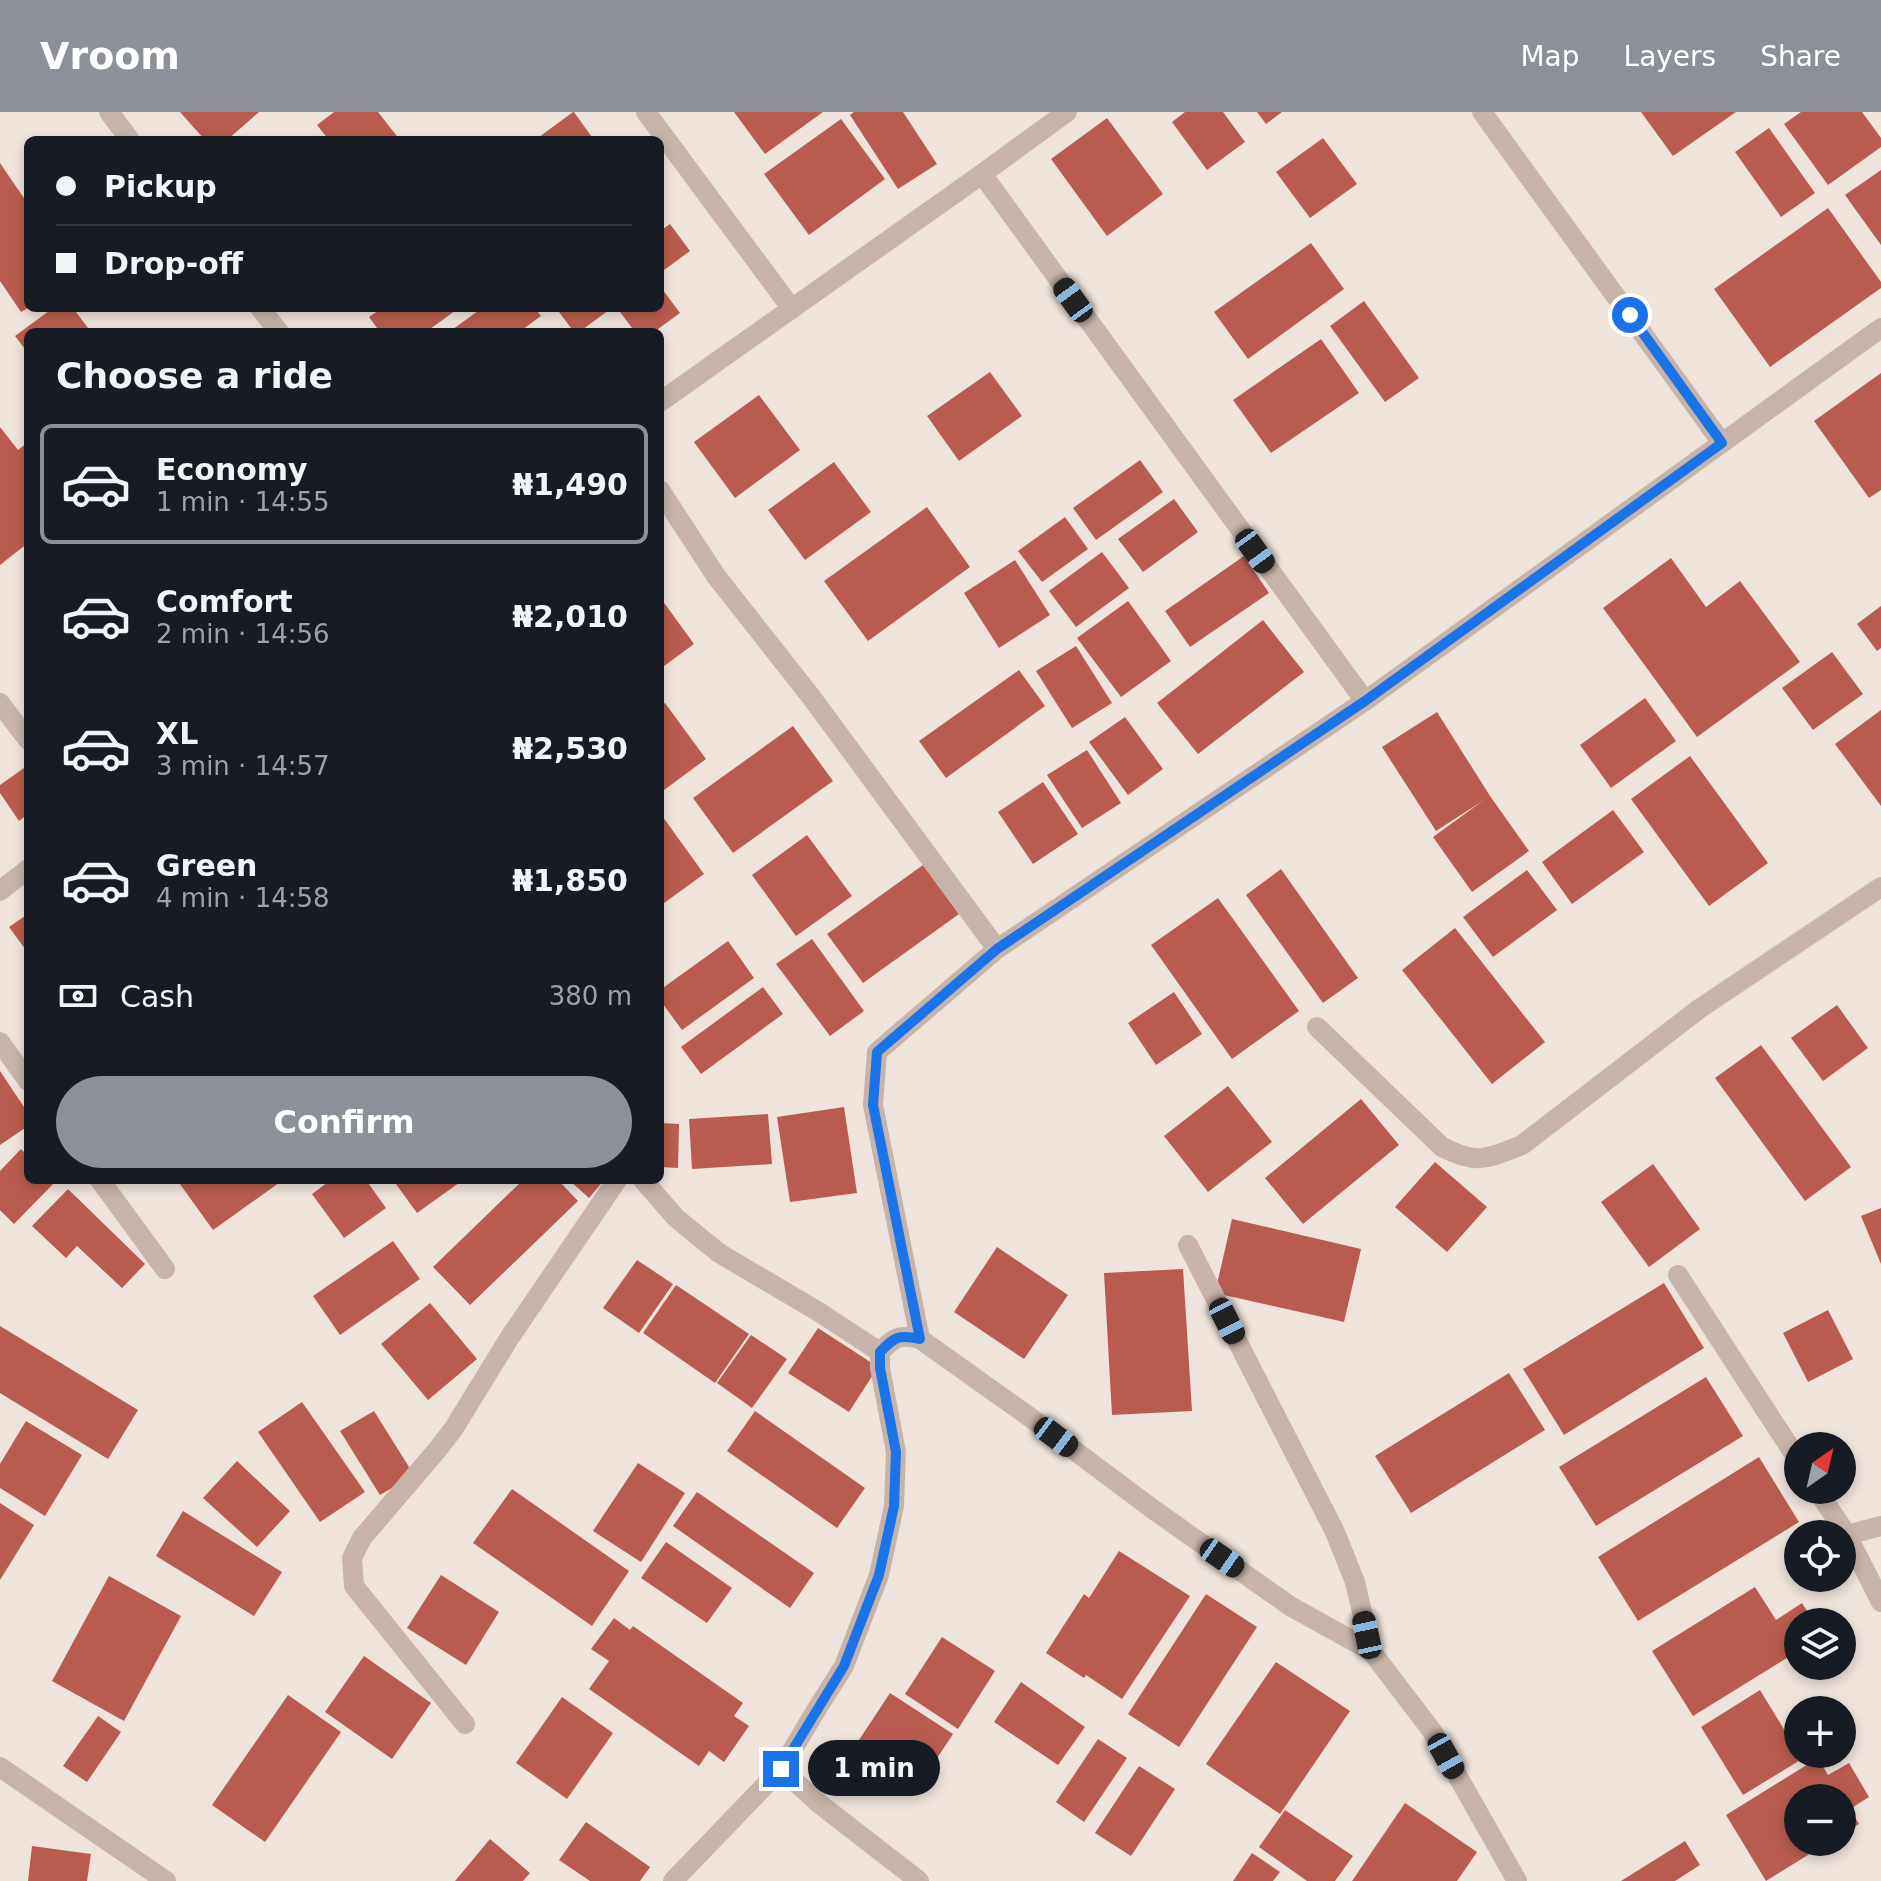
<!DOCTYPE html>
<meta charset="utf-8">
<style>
body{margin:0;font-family:"DejaVu Sans",sans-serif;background:#242831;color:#f1f3f6;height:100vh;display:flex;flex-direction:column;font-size:30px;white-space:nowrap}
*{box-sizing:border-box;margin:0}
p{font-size:26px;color:#9ea1a6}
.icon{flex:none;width:44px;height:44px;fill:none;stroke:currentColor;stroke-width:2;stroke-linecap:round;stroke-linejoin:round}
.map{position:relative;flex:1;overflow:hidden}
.sheet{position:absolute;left:24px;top:216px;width:640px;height:856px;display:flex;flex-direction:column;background:#171b24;border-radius:12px;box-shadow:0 4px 12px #0003}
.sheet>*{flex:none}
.top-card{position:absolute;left:24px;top:24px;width:640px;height:176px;border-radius:12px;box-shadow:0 4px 12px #0003;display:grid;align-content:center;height:176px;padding:0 32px;background:#171b24}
.needle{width:52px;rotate:34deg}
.buttons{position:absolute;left:1784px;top:1320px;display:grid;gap:16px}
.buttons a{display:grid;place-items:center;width:72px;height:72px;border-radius:50%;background:#171b24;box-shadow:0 4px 12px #0003;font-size:40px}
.end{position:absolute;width:36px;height:36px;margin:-18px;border:10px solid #1a73e8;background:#fff;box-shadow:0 0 0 4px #fff}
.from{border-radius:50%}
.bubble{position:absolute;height:56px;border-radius:28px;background:#171b24;box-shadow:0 4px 12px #0003;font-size:26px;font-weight:700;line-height:56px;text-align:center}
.car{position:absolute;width:24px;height:48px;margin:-24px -12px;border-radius:10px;box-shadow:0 0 6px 2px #0007;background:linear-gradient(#222 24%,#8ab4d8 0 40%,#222 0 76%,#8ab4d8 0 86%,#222 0)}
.top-card b{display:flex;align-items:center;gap:28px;height:76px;font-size:30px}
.top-card b+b{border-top:2px solid #363941}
.top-card i{width:20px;height:20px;background:#f1f3f6}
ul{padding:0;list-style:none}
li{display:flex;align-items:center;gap:24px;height:120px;margin:0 16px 12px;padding:0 16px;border:4px solid transparent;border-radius:12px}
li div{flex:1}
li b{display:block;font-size:30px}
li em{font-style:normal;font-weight:700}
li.active{border-color:#8c9099}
li>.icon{width:72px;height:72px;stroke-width:1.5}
h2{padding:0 32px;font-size:36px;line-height:96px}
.pay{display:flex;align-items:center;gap:20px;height:88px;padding:0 32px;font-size:30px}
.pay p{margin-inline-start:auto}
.button{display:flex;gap:16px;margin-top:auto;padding:16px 32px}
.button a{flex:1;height:92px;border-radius:48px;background:#8c9099;color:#fff;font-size:32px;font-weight:700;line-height:92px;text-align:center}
header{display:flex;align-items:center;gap:48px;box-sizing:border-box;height:112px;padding:0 40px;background:#8c9099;color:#fff}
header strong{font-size:38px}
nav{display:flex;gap:44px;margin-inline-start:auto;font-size:28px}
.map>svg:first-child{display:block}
</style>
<header>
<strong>Vroom</strong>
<nav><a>Map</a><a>Layers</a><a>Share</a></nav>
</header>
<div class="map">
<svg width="1881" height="1769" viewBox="0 0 1881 1769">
<rect width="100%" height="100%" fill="#efe4dc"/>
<g fill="#b95c4f">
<polygon points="180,0 259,0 227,28 205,28"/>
<polygon points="334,0 378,0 400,28 329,28 317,13"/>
<polygon points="574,0 594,28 535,28 573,0"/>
<polygon points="734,0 823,0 765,42"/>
<polygon points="854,0 903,0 937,52 898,77 850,3"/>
<polygon points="1185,0 1223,0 1245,30 1207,58 1172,10"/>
<polygon points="1257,0 1282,0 1266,12"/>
<polygon points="1641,0 1736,0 1673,44"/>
<polygon points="1801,0 1862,0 1881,26 1881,35 1828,73 1784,12"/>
<polygon points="1107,6 1163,82 1107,124 1051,47"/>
<polygon points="841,7 885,67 809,123 764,62"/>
<polygon points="1769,16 1815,81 1781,105 1735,40"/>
<polygon points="1323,26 1357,72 1310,106 1276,60"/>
<polygon points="0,51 28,92 28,196 21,200 0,169"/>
<polygon points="1881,58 1881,133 1845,83"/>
<polygon points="1828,96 1881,170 1881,176 1770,255 1714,177"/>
<polygon points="670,112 690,139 660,161 660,119"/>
<polygon points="1311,131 1344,177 1248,247 1214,200"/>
<polygon points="660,174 680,201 654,220 635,220 617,196 660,196"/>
<polygon points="1364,189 1419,266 1385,290 1330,214"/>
<polygon points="53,196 73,196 91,220 28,220 28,241 15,224"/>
<polygon points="382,196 454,196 456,198 426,220 380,220 369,205"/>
<polygon points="482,196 535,196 541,204 519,220 449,220"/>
<polygon points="556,196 612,196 579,220 574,220"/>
<polygon points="1321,227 1359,281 1271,341 1233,288"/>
<polygon points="990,260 1022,304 959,349 927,304"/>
<polygon points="1881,261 1881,378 1869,386 1814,309"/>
<polygon points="759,283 800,338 735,386 694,330"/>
<polygon points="0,315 18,338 28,330 28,431 0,453"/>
<polygon points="1140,348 1163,380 1096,428 1073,396"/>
<polygon points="834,350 871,400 805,448 768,398"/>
<polygon points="1174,387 1198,420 1143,460 1118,427"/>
<polygon points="927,395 970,455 868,529 824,469"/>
<polygon points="1065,405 1088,437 1042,470 1018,439"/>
<polygon points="1102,440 1129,476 1076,515 1049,479"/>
<polygon points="1244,444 1269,481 1190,535 1165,499"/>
<polygon points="1671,446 1706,495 1740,469 1800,550 1697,625 1603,496"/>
<polygon points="1015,448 1050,503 999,536 964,481"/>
<polygon points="662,488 694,532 660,557 660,490"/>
<polygon points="1128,489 1171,549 1121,585 1077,526"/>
<polygon points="1881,494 1881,536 1877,539 1857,512"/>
<polygon points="1263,508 1304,560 1198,642 1157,591"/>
<polygon points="1076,534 1112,591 1072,616 1036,559"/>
<polygon points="1832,540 1863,582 1813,618 1782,576"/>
<polygon points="1019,558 1045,594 946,666 919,629"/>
<polygon points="1645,586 1676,629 1611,676 1580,633"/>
<polygon points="665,591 706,647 660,681 660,595"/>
<polygon points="1881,598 1881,694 1835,632"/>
<polygon points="1437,600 1490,684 1529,739 1472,780 1433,725 1484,688 1436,719 1382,635"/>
<polygon points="1125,605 1163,657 1128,683 1089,630"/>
<polygon points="793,614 833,669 733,741 693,686"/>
<polygon points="1087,638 1121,691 1082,716 1047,663"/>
<polygon points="1690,644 1768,751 1709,794 1631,687"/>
<polygon points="24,656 28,661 28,702 19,709 0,681 0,673"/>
<polygon points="1043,670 1078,722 1033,752 998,700"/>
<polygon points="1613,698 1644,740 1572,792 1542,750"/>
<polygon points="660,701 704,762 660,794"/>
<polygon points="807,723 852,784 796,824 752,763"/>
<polygon points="923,753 959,802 863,871 827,822"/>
<polygon points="1281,757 1358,866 1323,891 1246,783"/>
<polygon points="1527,758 1557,798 1493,845 1463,805"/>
<polygon points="1218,786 1299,899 1232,947 1151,833"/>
<polygon points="28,802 28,841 9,815"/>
<polygon points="1455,816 1545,930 1492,972 1402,858"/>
<polygon points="812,827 864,899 830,924 776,852"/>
<polygon points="728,829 754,866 682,918 660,888 660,878"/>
<polygon points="763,875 783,902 701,962 681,935"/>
<polygon points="1174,880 1202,922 1156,953 1128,911"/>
<polygon points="1837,893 1868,936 1823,969 1791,926"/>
<polygon points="1761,933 1851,1055 1805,1089 1715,966"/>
<polygon points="0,959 28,1001 28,1014 0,1033"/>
<polygon points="1228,974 1272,1030 1208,1080 1164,1024"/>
<polygon points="1361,987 1399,1033 1303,1112 1265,1066"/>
<polygon points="844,995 857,1081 790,1090 777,1005"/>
<polygon points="768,1002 772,1052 692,1057 689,1007"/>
<polygon points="660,1011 679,1012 678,1056 660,1055"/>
<polygon points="21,1037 28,1044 28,1068 53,1068 55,1070 14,1112 0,1098 0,1059"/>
<polygon points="1435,1050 1487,1095 1447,1140 1395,1095"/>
<polygon points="1653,1052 1700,1117 1649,1155 1601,1090"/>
<polygon points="177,1068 283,1068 213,1118"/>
<polygon points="331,1068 366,1068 386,1096 344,1126 312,1082"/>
<polygon points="393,1068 463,1068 417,1101"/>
<polygon points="523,1068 558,1068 578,1089 470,1193 433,1155"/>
<polygon points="569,1068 604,1068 589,1086"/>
<polygon points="68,1077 145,1152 122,1176 77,1134 66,1146 32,1114"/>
<polygon points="1881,1096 1881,1152 1861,1104"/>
<polygon points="1232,1107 1361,1137 1344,1210 1215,1181"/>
<polygon points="393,1129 420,1167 340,1223 313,1184"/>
<polygon points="997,1135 1068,1183 1024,1247 954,1200"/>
<polygon points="637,1148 673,1172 639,1221 603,1196"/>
<polygon points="1183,1157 1192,1299 1112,1303 1104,1161"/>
<polygon points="1664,1171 1704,1236 1564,1323 1523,1257"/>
<polygon points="676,1173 749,1222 715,1271 643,1221"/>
<polygon points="430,1191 477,1247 428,1288 381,1232"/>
<polygon points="1828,1198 1853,1247 1808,1270 1783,1221"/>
<polygon points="0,1214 138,1298 108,1347 0,1281"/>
<polygon points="818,1216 878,1255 849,1300 788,1261"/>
<polygon points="751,1223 787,1247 752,1296 717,1271"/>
<polygon points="1509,1261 1545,1318 1411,1401 1375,1344"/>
<polygon points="1706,1265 1743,1324 1596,1414 1559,1355"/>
<polygon points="302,1290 365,1380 320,1410 258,1320"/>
<polygon points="374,1299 414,1363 380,1383 340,1319"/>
<polygon points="755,1299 865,1376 837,1416 727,1339"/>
<polygon points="26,1309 82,1343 45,1404 0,1376 0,1352"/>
<polygon points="1759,1345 1799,1410 1638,1509 1598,1445"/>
<polygon points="237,1349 290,1399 257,1435 203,1386"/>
<polygon points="638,1351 685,1381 641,1450 593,1419"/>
<polygon points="512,1377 629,1459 592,1514 473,1431"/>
<polygon points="697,1380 814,1461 790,1496 673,1414"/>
<polygon points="0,1391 34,1413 0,1468"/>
<polygon points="183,1399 282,1460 254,1504 156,1444"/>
<polygon points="666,1430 732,1476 707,1511 641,1466"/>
<polygon points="1119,1439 1190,1484 1122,1587 1086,1563 1084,1566 1046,1541 1084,1482 1089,1486"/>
<polygon points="441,1463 499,1500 466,1553 407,1516"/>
<polygon points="109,1464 181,1504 124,1609 52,1569"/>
<polygon points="1755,1475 1776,1508 1802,1491 1814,1510 1798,1510 1798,1539 1693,1604 1652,1539"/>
<polygon points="1206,1482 1257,1515 1179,1635 1128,1602"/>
<polygon points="614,1506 630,1518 633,1514 743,1591 734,1604 749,1614 724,1650 709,1639 699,1654 589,1577 609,1549 591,1537"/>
<polygon points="942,1525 995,1559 958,1617 905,1582"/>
<polygon points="364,1544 431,1591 392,1647 325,1600"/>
<polygon points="1276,1550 1350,1599 1280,1702 1206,1652"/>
<polygon points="1021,1570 1085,1615 1058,1653 994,1610"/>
<polygon points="1760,1578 1802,1647 1743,1683 1701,1615"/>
<polygon points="890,1581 953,1622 916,1678 853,1637"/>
<polygon points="288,1583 341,1620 265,1730 212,1693"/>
<polygon points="562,1585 613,1621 567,1687 516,1651"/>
<polygon points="98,1604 121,1620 87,1670 63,1654"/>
<polygon points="1098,1627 1127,1646 1084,1710 1056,1690"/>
<polygon points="1818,1646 1828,1663 1849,1651 1869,1685 1850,1697 1859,1712 1842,1722 1842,1686 1798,1686 1798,1730 1829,1730 1766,1769 1726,1703"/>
<polygon points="1139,1654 1175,1677 1131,1744 1095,1721"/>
<polygon points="1405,1691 1477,1740 1457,1769 1352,1769"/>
<polygon points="1285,1698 1353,1744 1335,1769 1307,1769 1259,1735"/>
<polygon points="586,1710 650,1755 640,1769 590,1769 559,1748"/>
<polygon points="490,1727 530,1761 523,1769 455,1769"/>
<polygon points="1685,1729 1700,1753 1675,1769 1621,1769"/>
<polygon points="32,1734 91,1742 87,1769 28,1769"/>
<polygon points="1252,1741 1280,1760 1273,1769 1233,1769"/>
</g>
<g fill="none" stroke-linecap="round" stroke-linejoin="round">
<g stroke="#c6b3a9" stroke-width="20">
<polyline points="109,0 130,28"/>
<polyline points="646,0 792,197"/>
<polyline points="1482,0 1722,331"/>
<polyline points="982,62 1365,589"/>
<polyline points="260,196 279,220"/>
<polyline points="660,290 982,62 1067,0"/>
<polyline points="660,378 716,464 812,586 997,837"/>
<polyline points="0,591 28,628"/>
<polyline points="0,779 28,757"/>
<path d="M1317 915 1442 1035C1477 1053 1487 1047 1522 1033L1699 897 1881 775"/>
<polyline points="0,930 28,969"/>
<polyline points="100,1068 165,1157"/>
<polyline points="643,1068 676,1106 719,1141 819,1200 880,1240"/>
<polyline points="1188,1133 1335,1420 1355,1470 1371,1539"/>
<polyline points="1678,1163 1798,1348"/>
<polyline points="920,1227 873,993 877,940 997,837 1365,589 1881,216"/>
<polyline points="1817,1378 1847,1423 1881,1490"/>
<polyline points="1847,1423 1881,1414"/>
<polyline points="465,1612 354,1474 352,1446 362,1426 438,1337 454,1316 510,1225 617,1068"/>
<polyline points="0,1655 166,1769"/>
<polyline points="781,1657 821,1693 919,1769"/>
<path d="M673 1769 781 1657 815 1600 844 1554 879 1463 894 1394 896 1340 880 1256V1240C895 1225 898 1222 920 1227L1031 1306 1154 1398 1290 1494 1371 1539 1432 1619 1517 1769"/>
</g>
</g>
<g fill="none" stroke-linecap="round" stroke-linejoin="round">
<path stroke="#1a73e8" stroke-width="10" d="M781 1657 844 1554 879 1463 894 1394 896 1340 880 1256V1240C895 1225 898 1222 920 1227L873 993 877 940 997 837 1365 589 1722 331 1630 203"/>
</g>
</svg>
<div class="buttons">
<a><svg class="needle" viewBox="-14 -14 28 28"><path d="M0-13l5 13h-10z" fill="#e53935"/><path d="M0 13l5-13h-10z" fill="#9ea1a6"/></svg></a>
<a><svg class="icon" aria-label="locate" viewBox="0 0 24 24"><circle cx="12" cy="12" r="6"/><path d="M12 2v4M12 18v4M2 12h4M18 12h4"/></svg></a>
<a><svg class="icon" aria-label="layers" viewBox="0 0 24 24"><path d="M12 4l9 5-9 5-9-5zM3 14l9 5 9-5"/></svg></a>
<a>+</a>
<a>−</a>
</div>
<i class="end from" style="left:1630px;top:203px"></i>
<i class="end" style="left:781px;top:1657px"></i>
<div class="bubble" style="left:808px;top:1628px;width:132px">1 min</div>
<i class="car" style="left:1073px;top:188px;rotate:324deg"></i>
<i class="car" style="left:1255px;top:439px;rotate:144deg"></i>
<i class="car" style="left:1227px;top:1209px;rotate:153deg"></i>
<i class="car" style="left:1056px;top:1325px;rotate:127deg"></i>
<i class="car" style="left:1222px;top:1446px;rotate:125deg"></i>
<i class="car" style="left:1367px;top:1523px;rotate:348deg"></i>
<i class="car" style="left:1446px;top:1644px;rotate:151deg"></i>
<div class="top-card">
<b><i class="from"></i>Pickup</b>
<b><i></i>Drop-off</b>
</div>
<section class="sheet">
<h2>Choose a ride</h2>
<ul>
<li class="active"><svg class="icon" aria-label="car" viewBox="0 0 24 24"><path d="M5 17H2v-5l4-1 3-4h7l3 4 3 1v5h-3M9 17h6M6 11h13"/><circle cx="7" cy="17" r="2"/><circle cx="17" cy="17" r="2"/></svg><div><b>Economy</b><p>1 min · 14:55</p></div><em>₦1,490</em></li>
<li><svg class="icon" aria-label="car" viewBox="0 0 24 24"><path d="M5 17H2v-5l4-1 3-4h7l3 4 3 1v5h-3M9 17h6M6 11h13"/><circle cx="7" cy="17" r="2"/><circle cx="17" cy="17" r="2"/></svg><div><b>Comfort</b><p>2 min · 14:56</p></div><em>₦2,010</em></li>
<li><svg class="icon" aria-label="car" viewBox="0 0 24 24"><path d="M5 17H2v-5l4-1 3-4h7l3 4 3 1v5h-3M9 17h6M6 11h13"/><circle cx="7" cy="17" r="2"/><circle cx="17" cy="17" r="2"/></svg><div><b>XL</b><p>3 min · 14:57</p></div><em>₦2,530</em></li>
<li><svg class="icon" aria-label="car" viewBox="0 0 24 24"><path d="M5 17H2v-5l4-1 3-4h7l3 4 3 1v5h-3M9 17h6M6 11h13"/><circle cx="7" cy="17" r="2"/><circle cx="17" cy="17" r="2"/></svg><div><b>Green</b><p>4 min · 14:58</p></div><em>₦1,850</em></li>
</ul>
<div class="pay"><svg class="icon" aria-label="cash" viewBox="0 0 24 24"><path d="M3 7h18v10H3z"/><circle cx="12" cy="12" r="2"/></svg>Cash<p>380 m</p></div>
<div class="button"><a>Confirm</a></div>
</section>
</div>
